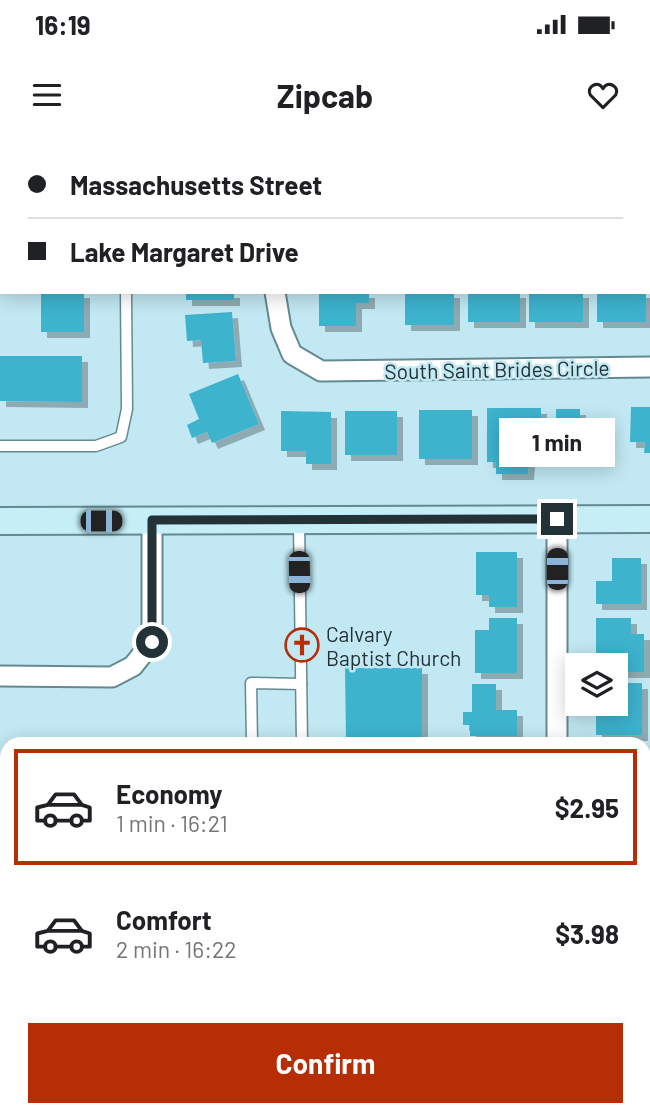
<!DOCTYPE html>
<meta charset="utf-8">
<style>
body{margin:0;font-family:Barlow,sans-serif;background:#f6f6f6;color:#202124;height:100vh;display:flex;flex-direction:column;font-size:26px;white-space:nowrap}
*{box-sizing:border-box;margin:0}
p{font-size:23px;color:#757577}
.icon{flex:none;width:38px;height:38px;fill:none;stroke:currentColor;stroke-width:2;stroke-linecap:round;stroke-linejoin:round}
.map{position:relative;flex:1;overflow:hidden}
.sheet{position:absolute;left:0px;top:597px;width:651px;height:380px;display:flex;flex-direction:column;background:#fff;border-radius:21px 21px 0 0;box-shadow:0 4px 18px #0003}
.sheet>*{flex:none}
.banner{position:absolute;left:0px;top:0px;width:651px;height:154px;box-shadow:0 4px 18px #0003;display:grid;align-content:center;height:154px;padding:0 28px;background:#fff}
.fabs{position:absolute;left:565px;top:513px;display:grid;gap:14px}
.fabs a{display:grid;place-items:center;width:63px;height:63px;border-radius:0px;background:#fff;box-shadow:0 4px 18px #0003;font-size:35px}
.end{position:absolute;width:32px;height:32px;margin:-16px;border:9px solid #233236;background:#fff;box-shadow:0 0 0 4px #fff}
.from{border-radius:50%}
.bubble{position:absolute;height:49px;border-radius:0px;background:#fff;box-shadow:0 4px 18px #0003;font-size:23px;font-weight:700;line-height:49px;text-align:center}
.car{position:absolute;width:21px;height:42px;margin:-21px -10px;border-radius:9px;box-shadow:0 0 5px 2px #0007;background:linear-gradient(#222 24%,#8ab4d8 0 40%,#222 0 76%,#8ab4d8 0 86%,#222 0)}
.banner b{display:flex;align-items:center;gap:24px;height:66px;font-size:26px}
.banner b+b{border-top:2px solid #e0e0e0}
.banner i{width:18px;height:18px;background:#202124}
ul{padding:12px 0 0;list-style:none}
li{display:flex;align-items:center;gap:21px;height:116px;margin:0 14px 10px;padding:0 14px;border:4px solid transparent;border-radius:0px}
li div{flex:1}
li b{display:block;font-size:26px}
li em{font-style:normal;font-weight:700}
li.current{border-color:#b72d04}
li>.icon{width:63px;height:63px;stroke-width:1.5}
.cta{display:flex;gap:14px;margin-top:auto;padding:14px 28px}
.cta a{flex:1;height:80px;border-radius:0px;background:#b72d04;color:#fff;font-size:28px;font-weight:700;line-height:80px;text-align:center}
.status{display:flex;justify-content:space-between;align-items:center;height:49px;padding:0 35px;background:#fff;direction:ltr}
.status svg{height:19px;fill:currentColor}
header{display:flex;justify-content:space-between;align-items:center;height:91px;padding:0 28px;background:#fff;font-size:32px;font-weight:700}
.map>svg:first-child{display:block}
</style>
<div class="status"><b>16:19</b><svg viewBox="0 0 49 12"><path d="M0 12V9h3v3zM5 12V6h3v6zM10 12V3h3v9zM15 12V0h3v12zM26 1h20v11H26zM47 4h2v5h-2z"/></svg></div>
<header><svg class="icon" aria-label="menu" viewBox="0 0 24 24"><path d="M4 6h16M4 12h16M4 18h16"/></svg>Zipcab<svg class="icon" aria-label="heart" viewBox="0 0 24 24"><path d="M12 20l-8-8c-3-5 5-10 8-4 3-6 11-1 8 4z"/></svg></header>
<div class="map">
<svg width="650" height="975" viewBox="0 0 650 975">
<defs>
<filter id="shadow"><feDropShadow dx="6" dy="6" stdDeviation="0" flood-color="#0004"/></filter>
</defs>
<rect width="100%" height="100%" fill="#c1e8f3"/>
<g fill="#3eb3ce" filter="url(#shadow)">
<rect x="41" y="152" width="43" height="40"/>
<rect x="186" y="152" width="48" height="8"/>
<polygon points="319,152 369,152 369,163 356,163 356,186 319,186"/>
<rect x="405" y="152" width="49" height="33"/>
<rect x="468" y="152" width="52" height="30"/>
<rect x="529" y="152" width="54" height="30"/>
<rect x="597" y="152" width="49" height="30"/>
<polygon points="232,172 236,221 203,223 201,200 187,201 185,175"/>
<polygon points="0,216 82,216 82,262 0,261"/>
<polygon points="238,234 259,284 212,303 207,292 192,298 187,285 199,279 189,254"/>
<polygon points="631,267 650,267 650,313 644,313 645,302 630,302"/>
<polygon points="487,268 541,268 541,321 529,321 528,334 496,334 496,322 487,322"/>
<polygon points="556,269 580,269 580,281 603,281 603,321 556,321"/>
<rect x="419" y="270" width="53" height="49"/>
<polygon points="281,271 331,272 331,324 306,324 306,311 281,311"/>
<rect x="345" y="271" width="52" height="44"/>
<polygon points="476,412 517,412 517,467 489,467 489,455 476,455"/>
<polygon points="612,418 641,418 641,464 596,464 596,441 612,441"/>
<polygon points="489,478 517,478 517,533 475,533 475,490 489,490"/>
<polygon points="596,478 631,478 631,494 644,494 644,532 616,532 616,525 596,525"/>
<polygon points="345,528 422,528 422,604 341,604 341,600 346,600"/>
<polygon points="616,543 642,543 642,595 596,595 596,569 609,569 609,564 616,564"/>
<polygon points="472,544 496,544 496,570 517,570 517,596 470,596 470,585 463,585 463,572 472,572"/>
<rect x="644" y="732" width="6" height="53"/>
<polygon points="644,832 650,839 650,850 644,856"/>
<polygon points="271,970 347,970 347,973 370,973 370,975 271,975"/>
<rect x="496" y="970" width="55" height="5"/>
</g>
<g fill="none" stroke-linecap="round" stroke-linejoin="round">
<defs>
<g id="lane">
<polyline points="125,0 125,2"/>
<polyline points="0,306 96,306 121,297 127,269 126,152"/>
<polyline points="299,381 302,604"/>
<polyline points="252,604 251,543 301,544"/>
<polyline points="161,970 164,975"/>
<polyline points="631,970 631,975"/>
<polyline points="32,975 32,970"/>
<polyline points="577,975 577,970"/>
</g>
<g id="street">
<polyline points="277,2 277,0"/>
<polyline points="275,152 281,188 292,214 321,231 650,227"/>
<polyline points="557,379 557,604"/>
<polyline points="0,536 112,537 133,526 152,502 152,380"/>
</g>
<polyline id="secondary" points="0,381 650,379"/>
</defs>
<use href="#lane" stroke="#658992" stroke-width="13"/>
<use href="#street" stroke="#658992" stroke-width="23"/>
<use href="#secondary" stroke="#658992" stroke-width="30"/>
<use href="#lane" stroke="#fff" stroke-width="10"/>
<use href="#street" stroke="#fff" stroke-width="19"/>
<use href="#secondary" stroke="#c5eef7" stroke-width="26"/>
</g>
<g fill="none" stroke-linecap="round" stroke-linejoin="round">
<polyline stroke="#233236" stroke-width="9" points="152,502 152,380 557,379"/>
</g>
<defs>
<symbol id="church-ring" viewBox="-11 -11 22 22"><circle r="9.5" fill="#c1e8f3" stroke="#b72d04" stroke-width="1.5"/><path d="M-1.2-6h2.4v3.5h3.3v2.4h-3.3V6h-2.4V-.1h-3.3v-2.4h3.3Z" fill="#b72d04"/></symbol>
</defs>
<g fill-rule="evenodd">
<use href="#church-ring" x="283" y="486" width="38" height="38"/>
</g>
<g text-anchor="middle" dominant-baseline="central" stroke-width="5" stroke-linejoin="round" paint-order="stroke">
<g font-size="21" fill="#233236" stroke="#c1e8f3">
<text transform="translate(497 229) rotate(-1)">South Saint Brides Circle</text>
</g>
<g font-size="21" fill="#233236" stroke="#c1e8f3" text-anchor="start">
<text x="326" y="493">Calvary<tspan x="326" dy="24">Baptist Church</tspan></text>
</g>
</g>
</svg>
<div class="fabs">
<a><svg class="icon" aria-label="layers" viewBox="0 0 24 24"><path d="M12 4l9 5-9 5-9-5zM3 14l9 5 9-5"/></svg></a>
</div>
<i class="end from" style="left:152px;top:502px"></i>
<i class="end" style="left:557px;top:379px"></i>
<div class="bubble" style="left:499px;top:278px;width:116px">1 min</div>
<i class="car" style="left:101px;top:381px;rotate:90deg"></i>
<i class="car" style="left:557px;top:429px;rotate:0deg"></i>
<i class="car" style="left:299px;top:432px;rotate:179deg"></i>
<div class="banner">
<b><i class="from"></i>Massachusetts Street</b>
<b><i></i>Lake Margaret Drive</b>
</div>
<section class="sheet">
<ul>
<li class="current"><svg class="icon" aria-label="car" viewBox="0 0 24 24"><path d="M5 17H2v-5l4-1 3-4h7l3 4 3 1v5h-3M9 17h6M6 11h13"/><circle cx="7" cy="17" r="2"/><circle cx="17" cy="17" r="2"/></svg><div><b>Economy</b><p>1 min · 16:21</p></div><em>$2.95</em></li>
<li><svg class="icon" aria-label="car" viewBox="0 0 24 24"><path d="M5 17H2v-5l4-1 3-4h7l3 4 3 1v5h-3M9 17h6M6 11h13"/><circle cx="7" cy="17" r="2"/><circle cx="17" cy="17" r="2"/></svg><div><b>Comfort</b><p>2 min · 16:22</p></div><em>$3.98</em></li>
</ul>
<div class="cta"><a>Confirm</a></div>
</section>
</div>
